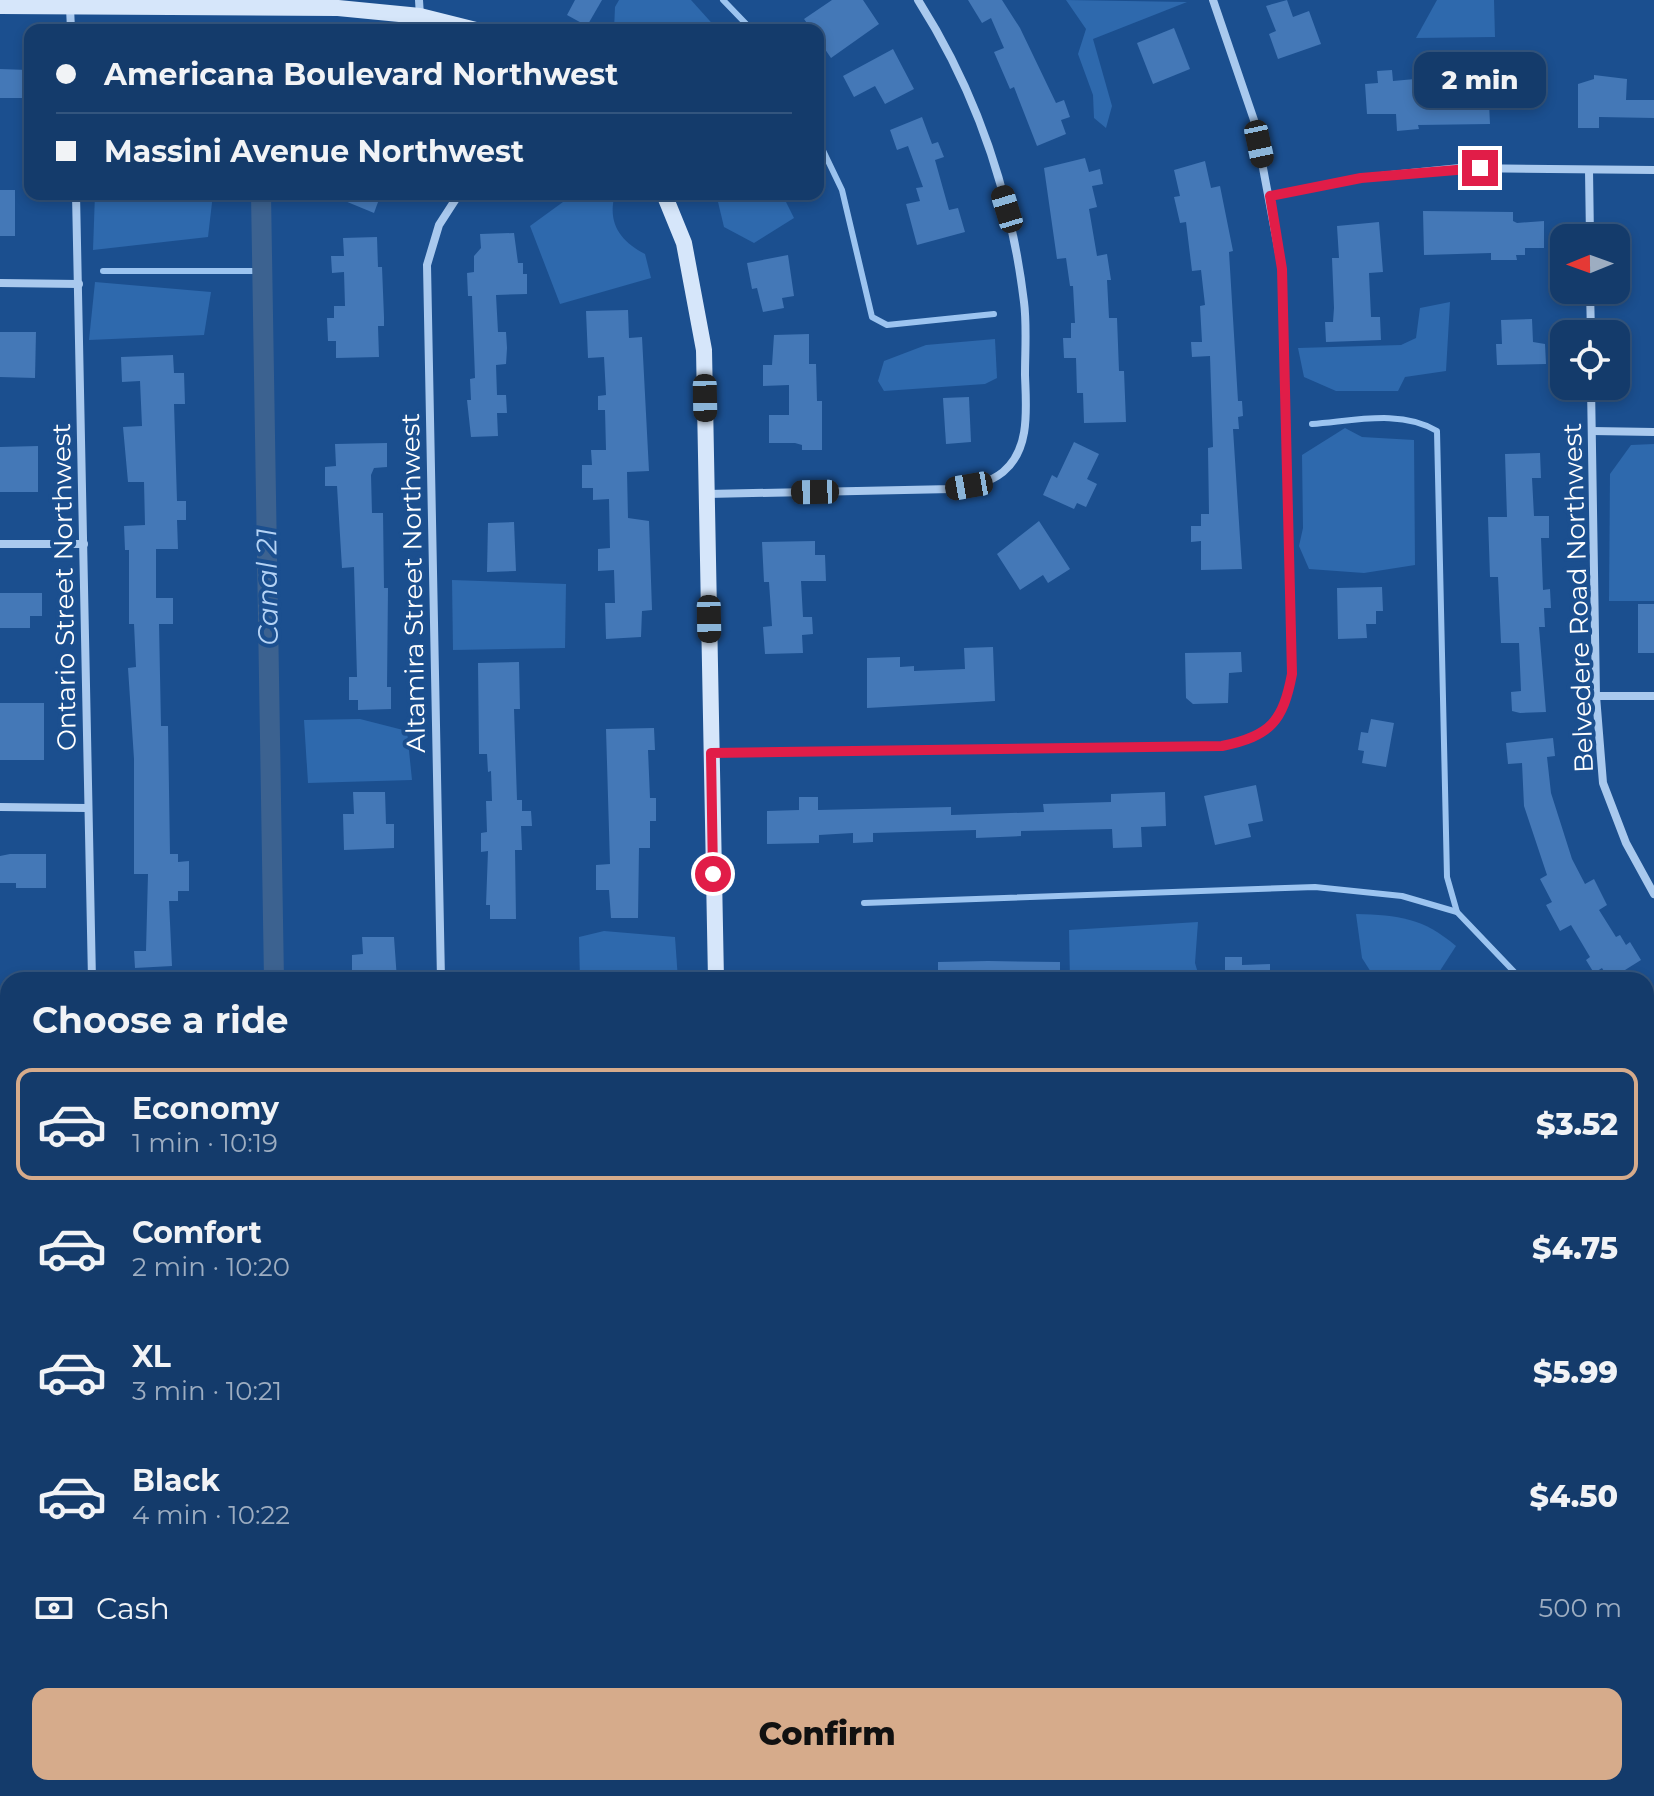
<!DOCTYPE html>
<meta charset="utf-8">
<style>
body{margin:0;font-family:Montserrat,sans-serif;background:#214673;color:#f1f3f6;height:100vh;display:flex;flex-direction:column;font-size:30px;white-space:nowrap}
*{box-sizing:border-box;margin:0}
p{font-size:26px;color:#9dadc1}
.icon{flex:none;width:44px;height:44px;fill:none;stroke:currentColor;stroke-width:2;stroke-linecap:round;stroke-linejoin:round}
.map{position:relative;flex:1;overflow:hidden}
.details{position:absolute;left:0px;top:972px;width:1654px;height:824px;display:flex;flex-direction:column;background:#143b6b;border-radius:24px 24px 0 0;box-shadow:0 4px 12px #0003,0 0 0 2px #33557e}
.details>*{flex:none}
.top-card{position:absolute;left:24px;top:24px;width:800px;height:176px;border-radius:16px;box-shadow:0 4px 12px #0003,0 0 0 2px #33557e;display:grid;align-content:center;height:176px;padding:0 32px;background:#143b6b}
.needle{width:52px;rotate:269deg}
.tools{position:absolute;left:1550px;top:224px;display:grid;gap:16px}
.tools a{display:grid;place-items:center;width:80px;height:80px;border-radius:16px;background:#143b6b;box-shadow:0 4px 12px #0003,0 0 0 2px #33557e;font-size:40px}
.end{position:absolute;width:36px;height:36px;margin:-18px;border:10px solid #e11d48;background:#fff;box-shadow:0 0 0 4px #fff}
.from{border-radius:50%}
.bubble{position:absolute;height:56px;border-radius:16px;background:#143b6b;box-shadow:0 4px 12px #0003,0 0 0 2px #33557e;font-size:26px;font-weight:800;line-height:56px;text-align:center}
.car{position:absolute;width:24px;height:48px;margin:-24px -12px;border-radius:10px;box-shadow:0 0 6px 2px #0007;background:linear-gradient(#222 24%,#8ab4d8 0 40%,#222 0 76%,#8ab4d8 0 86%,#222 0)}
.top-card b{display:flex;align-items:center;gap:28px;height:76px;font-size:30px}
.top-card b+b{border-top:2px solid #33557e}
.top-card i{width:20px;height:20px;background:#f1f3f6}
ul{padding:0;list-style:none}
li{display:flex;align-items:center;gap:24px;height:112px;margin:0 16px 12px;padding:0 16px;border:4px solid transparent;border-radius:16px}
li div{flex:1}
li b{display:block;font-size:30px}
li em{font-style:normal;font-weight:800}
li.current{border-color:#d6ab8b}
li>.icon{width:72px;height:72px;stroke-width:1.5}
h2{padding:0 32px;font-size:36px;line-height:96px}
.pay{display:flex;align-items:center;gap:20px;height:88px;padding:0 32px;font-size:30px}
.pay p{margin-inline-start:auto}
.button{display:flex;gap:16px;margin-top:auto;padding:16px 32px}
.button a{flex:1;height:92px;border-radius:16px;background:#d6ab8b;color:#111;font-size:32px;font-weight:800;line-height:92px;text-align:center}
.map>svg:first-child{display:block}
</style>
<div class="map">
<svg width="1654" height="1796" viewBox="0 0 1654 1796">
<rect width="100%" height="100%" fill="#1b4f8f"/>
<g fill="#2e69ad">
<polygon points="619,0 691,0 718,30 614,30 615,7"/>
<polygon points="1066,0 1187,2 1093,39 1112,106 1106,128 1094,118 1093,95 1078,54 1086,29"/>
<polygon points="1437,0 1494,0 1495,37 1416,38"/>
<polygon points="95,194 213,194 208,237 93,250"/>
<path d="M574 194H615C607 223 620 241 645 254L651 278 560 304 530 226Z"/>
<polygon points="732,194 782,194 794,218 754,243 724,227 718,202"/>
<polygon points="95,282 211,292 204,335 89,340"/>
<polygon points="1450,302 1446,371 1405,377 1398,391 1336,391 1304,377 1298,348 1401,345 1416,338 1420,308"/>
<polygon points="995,339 997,378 985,384 884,391 878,381 884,361 926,345"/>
<polygon points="1345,428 1362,437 1414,440 1415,565 1364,573 1309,569 1299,546 1303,528 1302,455"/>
<polygon points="1654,444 1654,601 1609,601 1610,474 1631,445"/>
<polygon points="452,580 566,584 565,648 453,650"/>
<polygon points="360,719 407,731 412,780 308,783 304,720"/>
<path d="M1356 914C1399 915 1423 918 1456 946L1434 980H1376L1362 958Z"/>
<polygon points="1198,922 1195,963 1200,980 1070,980 1069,930"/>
<polygon points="604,931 675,937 678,980 580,980 579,937"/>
<polygon points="0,1198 8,1199 8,1300 0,1300"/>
<rect x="0" y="1603" width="8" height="86"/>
<polygon points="1646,1677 1654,1677 1654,1796 1596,1794 1589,1788 1646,1788"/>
<rect x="122" y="1788" width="118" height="8"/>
<polygon points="909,1788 1011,1788 1008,1796 909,1796"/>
<polygon points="1016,1788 1242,1788 1251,1792 1251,1796 1021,1796"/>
</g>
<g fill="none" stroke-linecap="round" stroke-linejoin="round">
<g stroke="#9cc4f0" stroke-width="6">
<polyline points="723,0 752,30"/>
<polyline points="818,140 842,190 872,317 887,325 994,314"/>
<polyline points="103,271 262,271"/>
<path d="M1312 424C1353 421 1401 409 1437 431L1447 877 1457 912"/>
<polyline points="864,903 1315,887 1402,896 1457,912 1522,980"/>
<polyline points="1646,1364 1654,1364"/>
</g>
<g stroke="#3c6290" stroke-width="20">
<polyline points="261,194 274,980"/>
<polyline points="285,1788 285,1796"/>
</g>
</g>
<g fill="#4478b7">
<polygon points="575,0 602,0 587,26 567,15"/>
<polygon points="832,0 863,0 879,24 831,58 818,39 818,30 812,30 804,19"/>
<polygon points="968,0 1002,0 1020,28 1056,103 1064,100 1070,117 1061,120 1066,134 1037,146 1014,87 1010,89 994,52 1004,48 991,18 982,23"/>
<polygon points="1287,0 1293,17 1309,11 1321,44 1278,59 1269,34 1276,31 1266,6"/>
<polygon points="1174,28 1190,69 1153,84 1137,43"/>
<polygon points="893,49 914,89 885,104 875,86 854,97 843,76"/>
<polygon points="0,69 28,70 27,98 0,98"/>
<polygon points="1392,70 1393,81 1415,79 1417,104 1450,104 1450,94 1472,93 1472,104 1489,103 1490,124 1418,125 1419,129 1397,131 1396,114 1367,114 1365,84 1378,83 1377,71"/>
<polygon points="1594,75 1627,79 1626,100 1654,100 1654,118 1599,117 1599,128 1578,128 1578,84 1594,79"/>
<polygon points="922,117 932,144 938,142 944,157 935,160 949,210 958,208 965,232 917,245 906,204 920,201 916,188 923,187 908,146 897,150 890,130"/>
<polygon points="1085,158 1089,172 1100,169 1103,184 1092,186 1097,207 1089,209 1097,256 1107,254 1111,280 1107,280 1109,318 1117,318 1119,371 1124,371 1126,422 1084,423 1083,393 1077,393 1076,358 1064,358 1063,338 1071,338 1071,323 1075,323 1073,286 1070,286 1066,258 1057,259 1044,168"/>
<polygon points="1205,161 1211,188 1220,186 1233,251 1229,252 1238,401 1242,401 1243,416 1238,417 1239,429 1233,429 1242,569 1201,570 1201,541 1191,542 1191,526 1201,526 1201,514 1209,514 1208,448 1213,447 1210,356 1192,357 1191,342 1202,342 1200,306 1205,305 1201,270 1192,271 1186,222 1180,223 1174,197 1180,196 1174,170"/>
<rect x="0" y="190" width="15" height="46"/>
<polygon points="328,194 381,194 374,213"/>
<polygon points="1423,211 1513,212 1513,221 1517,223 1544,221 1544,248 1525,248 1525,255 1516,255 1517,260 1491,260 1491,253 1424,255"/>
<polygon points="1379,222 1383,272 1369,273 1371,317 1380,317 1381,340 1326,342 1325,322 1333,322 1334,308 1332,258 1339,258 1337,226"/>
<polygon points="514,233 518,263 523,263 523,274 527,274 527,294 496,295 498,332 506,332 507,348 506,364 496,365 497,395 506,395 507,413 497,413 498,436 471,437 467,400 471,400 470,379 475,378 472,296 468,296 467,273 474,272 474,256 481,248 480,234"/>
<polygon points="377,237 378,267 382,267 384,317 384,326 378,326 379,357 336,358 336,341 328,341 327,318 334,318 334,306 345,306 344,272 332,273 331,256 344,256 343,238"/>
<polygon points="788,255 794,296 782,298 784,308 763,312 757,288 752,289 747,263"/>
<polygon points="628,310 629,338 642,337 649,471 627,472 628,518 649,521 652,610 642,611 641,637 606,639 605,603 615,603 614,570 598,571 598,549 610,548 609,499 593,500 593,488 582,488 582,465 592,465 591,450 606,450 605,410 598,410 598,396 606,395 604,357 588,358 586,311"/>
<polygon points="1532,319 1533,342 1545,344 1546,364 1497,365 1496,344 1502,344 1501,320"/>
<polygon points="0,332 36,332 35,378 0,377"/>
<polygon points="809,334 809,364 816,364 817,401 822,401 822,450 802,450 802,445 795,443 769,443 769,415 789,415 789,385 763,386 763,365 772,365 774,335"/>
<polygon points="173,355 174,373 184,373 185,404 174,404 177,501 186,501 186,520 177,520 178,549 156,549 156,598 173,598 173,624 159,624 161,726 168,726 170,854 178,854 178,862 189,861 189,891 178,891 178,901 169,901 172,966 135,968 134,951 146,951 148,874 134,874 134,759 128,668 136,667 134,624 129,624 129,550 125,550 124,526 145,525 144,482 128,482 123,427 142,426 140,381 122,382 121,357"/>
<polygon points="969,397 971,442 946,444 943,398"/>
<polygon points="1074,442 1099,454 1087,479 1097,484 1086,507 1077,503 1074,509 1043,495 1052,475 1057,478"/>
<polygon points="387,443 387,467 374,468 371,475 372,513 383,513 384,588 388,588 387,687 391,687 391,709 358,710 358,700 349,700 349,677 357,677 354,567 342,568 337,486 325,486 325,467 336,466 335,444"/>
<polygon points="38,446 38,492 0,492 0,447"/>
<polygon points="1540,453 1541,478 1532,478 1534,516 1549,516 1549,538 1541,538 1543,590 1550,589 1551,608 1544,608 1545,627 1539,627 1546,712 1520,713 1512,711 1511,692 1521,691 1519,643 1501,643 1498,577 1490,577 1488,517 1507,517 1505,454"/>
<polygon points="1039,521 1070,569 1048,583 1043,575 1020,590 997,554"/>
<polygon points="514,522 516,571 487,572 488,523"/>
<polygon points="815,541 815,555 825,555 826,581 801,581 803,617 812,617 813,634 802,635 803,653 765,654 763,627 772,626 769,582 764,582 762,542"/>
<polygon points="1382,587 1383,611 1376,611 1376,624 1366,624 1367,638 1338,639 1337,588"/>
<polygon points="0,593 42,593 42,616 30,616 30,628 0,628"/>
<rect x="1638" y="604" width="16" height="49"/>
<polygon points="993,647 995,701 867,708 867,658 900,657 900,667 914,666 914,671 965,669 964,648"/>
<polygon points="1241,652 1242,672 1229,673 1228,703 1193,704 1186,698 1185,653"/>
<polygon points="519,662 520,709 514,709 517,800 522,800 522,811 531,811 532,826 521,826 522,850 515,850 516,919 490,919 490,905 486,905 488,851 481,852 481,833 487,832 486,801 492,801 491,771 488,772 487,754 479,754 478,663"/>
<rect x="0" y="703" width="44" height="57"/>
<polygon points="1371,719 1394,723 1386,767 1362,763 1364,751 1358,750 1361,732 1368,733"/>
<polygon points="654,728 655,750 648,750 650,798 656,798 656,821 650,821 650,848 639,848 638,918 611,918 609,890 596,890 596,865 610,864 606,729"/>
<polygon points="1553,738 1555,756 1547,757 1551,793 1572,859 1585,884 1594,879 1607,905 1599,910 1616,937 1620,935 1626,945 1630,942 1641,960 1609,980 1602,968 1594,973 1586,960 1590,957 1571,925 1560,931 1546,905 1552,902 1540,879 1547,875 1524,806 1522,763 1508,764 1506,743"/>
<polygon points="1256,785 1263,821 1248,824 1251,837 1215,845 1204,796"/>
<polygon points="353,792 385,792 386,824 394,824 394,848 344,850 343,814 354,814"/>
<polygon points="1165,792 1166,826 1141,827 1142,847 1113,848 1112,829 1021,831 1021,836 976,838 976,830 873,833 873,842 853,843 853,833 819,835 819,843 767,844 767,811 799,810 799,797 818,797 818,810 951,807 951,815 1044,812 1043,804 1111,802 1111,794"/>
<polygon points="10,854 46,854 46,888 16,888 16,883 0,883 0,856"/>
<polygon points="362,937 394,937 397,980 363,980 363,970 352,970 352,955 363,954"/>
<polygon points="1225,957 1242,957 1242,965 1270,964 1270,980 1225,980"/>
<polygon points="988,961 1060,962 1060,980 938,980 938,962"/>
</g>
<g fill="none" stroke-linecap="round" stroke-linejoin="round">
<g stroke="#a9c9ee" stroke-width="8">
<polyline points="419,0 420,16"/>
<polyline points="70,7 71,30"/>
<polyline points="1589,170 1590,238"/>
<polyline points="76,194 92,980"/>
<polyline points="1270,196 1361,178 1460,168 1654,170"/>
<polyline points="0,283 79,284"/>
<polyline points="1590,290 1591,334"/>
<polyline points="1591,386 1596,696 1603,783 1626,843 1654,894"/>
<polyline points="1592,431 1654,432"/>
<path d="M707 494 952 489C971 486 988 484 1003 472 1031 449 1026 407 1025 375 1025 351 1027 325 1024 302 1011 195 976 91 918 0"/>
<polyline points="0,544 84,544"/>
<polyline points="1596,696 1654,696"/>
<path d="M711 753 1222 746C1271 737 1283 721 1292 674L1282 269 1254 120 1213 0"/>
<polyline points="0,807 87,808"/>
<polyline points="441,980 427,265 439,225 459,194"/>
<polyline points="0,1070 8,1070"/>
<polyline points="0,1330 8,1330"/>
<polyline points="0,1592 8,1592"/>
<polyline points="109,1788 109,1796"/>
<polyline points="456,1788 456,1796"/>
<polyline points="1422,1788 1422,1796"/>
</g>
<g stroke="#d6e6fa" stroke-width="16">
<polyline points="0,6 338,8 420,16 476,30"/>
<polyline points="664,194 684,243 704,350 716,980"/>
<polyline points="731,1788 731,1796"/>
</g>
</g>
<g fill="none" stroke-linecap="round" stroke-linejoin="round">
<path stroke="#e11d48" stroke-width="10" d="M713 874 711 753 1222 746C1271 736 1283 721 1292 674L1282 269 1270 196 1361 178 1480 168"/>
</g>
<g text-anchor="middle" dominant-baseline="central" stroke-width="8" stroke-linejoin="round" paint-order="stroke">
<g font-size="26" fill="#fff" stroke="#1b4f8f">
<text transform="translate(413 583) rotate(-91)">Altamira Street Northwest</text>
<text transform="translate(64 587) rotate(-91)">Ontario Street Northwest</text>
<text transform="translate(1578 598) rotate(-92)">Belvedere Road Northwest</text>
</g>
<g font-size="28" font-style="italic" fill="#b5d3f5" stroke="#1b4f8f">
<text transform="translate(267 587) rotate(-91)">Canal 21</text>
</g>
</g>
</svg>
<div class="tools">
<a><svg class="needle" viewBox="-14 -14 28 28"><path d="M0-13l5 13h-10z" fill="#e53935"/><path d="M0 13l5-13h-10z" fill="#9dadc1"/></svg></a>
<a><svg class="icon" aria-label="locate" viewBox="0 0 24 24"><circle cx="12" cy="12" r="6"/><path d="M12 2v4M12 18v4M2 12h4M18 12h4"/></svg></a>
</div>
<i class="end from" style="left:713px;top:874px"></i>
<i class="end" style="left:1480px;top:168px"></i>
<div class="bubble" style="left:1414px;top:52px;width:132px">2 min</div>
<i class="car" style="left:1259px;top:144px;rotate:168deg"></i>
<i class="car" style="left:1007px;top:209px;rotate:343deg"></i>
<i class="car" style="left:705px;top:398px;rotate:179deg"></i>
<i class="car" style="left:969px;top:486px;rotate:260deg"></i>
<i class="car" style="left:815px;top:492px;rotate:269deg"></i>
<i class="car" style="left:709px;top:619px;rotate:179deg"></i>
<div class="top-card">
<b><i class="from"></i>Americana Boulevard Northwest</b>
<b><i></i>Massini Avenue Northwest</b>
</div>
<section class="details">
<h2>Choose a ride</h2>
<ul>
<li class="current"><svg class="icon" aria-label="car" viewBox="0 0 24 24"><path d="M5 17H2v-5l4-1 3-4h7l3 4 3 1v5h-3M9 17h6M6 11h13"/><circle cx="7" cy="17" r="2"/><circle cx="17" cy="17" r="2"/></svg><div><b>Economy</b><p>1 min · 10:19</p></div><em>$3.52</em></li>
<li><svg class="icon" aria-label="car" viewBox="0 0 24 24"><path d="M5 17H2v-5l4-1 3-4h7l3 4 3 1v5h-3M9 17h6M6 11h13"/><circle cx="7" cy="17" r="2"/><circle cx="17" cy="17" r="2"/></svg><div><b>Comfort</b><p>2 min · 10:20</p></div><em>$4.75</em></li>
<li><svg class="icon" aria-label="car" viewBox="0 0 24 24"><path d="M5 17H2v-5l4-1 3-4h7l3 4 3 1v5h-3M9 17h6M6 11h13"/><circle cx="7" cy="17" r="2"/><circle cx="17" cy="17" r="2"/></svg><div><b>XL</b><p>3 min · 10:21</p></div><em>$5.99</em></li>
<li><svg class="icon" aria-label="car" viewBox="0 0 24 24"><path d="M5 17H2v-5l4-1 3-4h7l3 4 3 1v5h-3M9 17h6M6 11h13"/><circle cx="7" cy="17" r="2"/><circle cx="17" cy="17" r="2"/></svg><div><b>Black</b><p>4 min · 10:22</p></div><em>$4.50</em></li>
</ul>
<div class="pay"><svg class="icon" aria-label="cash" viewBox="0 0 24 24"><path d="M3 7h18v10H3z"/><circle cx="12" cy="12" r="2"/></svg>Cash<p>500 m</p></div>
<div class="button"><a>Confirm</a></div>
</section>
</div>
